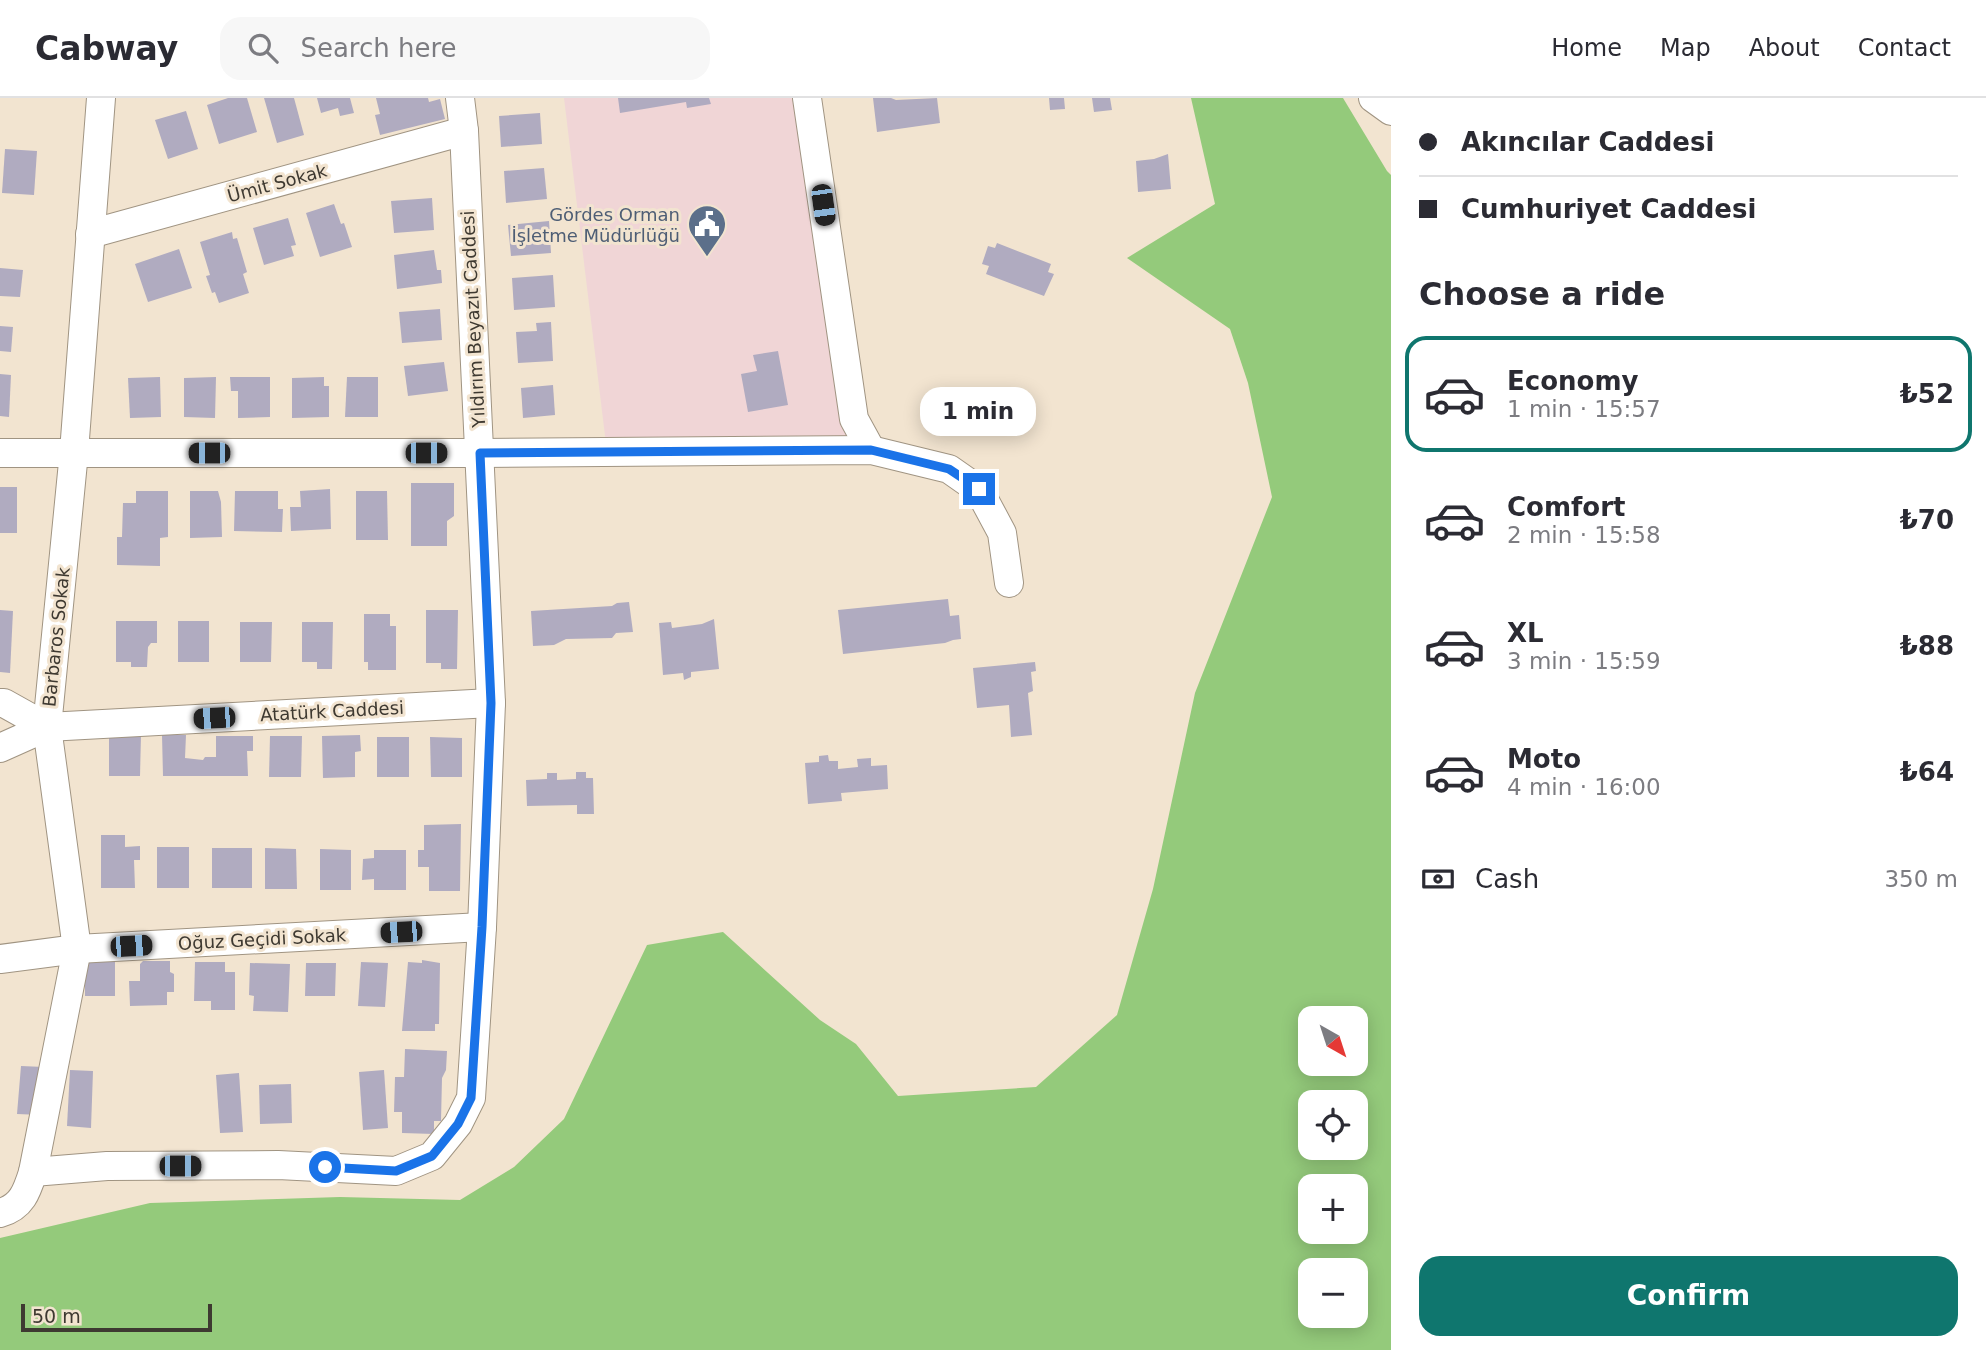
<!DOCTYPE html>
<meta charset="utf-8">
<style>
body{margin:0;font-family:"DejaVu Sans",sans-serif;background:#f7f7f7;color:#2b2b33;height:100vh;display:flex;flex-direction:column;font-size:26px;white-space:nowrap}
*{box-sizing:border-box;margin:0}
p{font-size:23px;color:#7c7c81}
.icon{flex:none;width:38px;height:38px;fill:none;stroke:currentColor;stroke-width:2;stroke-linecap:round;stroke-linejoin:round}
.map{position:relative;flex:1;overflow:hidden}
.details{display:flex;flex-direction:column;background:#fff;width:595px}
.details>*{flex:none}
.banner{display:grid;align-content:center;height:154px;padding:0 28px;background:#fff}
.needle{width:46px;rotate:141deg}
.tools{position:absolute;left:1298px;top:908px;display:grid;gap:14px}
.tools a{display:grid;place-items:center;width:70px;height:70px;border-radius:14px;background:#fff;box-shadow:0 4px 18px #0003;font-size:35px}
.scale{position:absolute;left:21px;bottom:18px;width:191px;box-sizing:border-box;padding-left:7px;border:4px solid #3e3931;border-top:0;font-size:19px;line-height:24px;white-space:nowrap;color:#3e3931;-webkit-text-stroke:5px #f2e4d0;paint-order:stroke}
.end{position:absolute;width:32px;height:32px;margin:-16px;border:9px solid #1a73e8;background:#fff;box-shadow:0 0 0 4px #fff}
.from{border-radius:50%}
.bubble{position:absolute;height:49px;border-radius:21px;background:#fff;box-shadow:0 4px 18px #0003;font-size:23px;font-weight:700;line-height:49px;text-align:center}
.car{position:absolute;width:21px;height:42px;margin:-21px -10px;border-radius:9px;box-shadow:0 0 5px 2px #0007;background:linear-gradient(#222 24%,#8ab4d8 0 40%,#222 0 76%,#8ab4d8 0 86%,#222 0)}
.banner b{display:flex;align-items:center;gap:24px;height:66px;font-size:26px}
.banner b+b{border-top:2px solid #e1e1e2}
.banner i{width:18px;height:18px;background:#2b2b33}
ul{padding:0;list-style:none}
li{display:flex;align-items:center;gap:21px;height:116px;margin:0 14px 10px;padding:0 14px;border:4px solid transparent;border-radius:21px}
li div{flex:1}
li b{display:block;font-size:26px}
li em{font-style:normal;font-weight:700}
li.selected{border-color:#0f766e}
li>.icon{width:63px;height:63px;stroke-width:1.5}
h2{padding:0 28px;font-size:32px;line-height:84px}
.pay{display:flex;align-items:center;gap:18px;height:77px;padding:0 28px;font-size:26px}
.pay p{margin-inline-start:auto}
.primary-button{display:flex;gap:14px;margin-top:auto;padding:14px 28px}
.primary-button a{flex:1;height:80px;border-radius:21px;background:#0f766e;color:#fff;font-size:28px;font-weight:700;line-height:80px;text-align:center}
header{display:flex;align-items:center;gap:42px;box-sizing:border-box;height:98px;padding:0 35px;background:#fff;border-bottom:2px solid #e1e1e2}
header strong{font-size:33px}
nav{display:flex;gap:38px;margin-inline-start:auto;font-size:24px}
.search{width:490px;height:63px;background:#f7f7f7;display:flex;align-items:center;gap:18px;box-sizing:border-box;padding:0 24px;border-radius:21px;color:#7c7c81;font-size:26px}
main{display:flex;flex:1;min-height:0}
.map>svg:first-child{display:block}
</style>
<header>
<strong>Cabway</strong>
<div class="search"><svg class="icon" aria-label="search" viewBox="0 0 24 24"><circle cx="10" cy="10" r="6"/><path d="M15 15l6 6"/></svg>Search here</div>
<nav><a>Home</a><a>Map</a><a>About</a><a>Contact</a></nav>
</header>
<main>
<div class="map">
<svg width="1391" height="1252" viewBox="0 0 1391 1252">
<rect width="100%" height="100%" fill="#f2e4d0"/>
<polygon fill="#f0d5d6" points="564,0 807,0 871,352 607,354"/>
<path fill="#94ca7b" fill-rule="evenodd" d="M1191 0H1343L1387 73 1391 77V1252H0V1140L150 1105 340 1099 460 1102 514 1069 564 1021 647 847 723 834 820 922 856 946 898 998 1036 989 1117 917 1153 791 1195 595 1272 399 1248 285 1230 231 1127 160 1215 106ZM1311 920H1356V966H1311ZM1311 1004H1356V1050H1311ZM1311 1088H1356V1134H1311ZM1311 1172H1356V1218H1311Z"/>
<g fill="#b0abc0">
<polygon points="228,0 247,0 257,34 219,46 207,7"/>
<polygon points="264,0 294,0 304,37 277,45"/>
<polygon points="317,0 350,0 354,15 340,18 338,10 321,15"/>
<polygon points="376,0 428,0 429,4 440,1 445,21 380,37 375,17 380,16"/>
<polygon points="618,0 709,0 711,6 687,10 686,4 620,15"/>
<polygon points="873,0 891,0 896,2 937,0 940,25 877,34"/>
<polygon points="1049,0 1064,0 1065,11 1050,12"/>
<polygon points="1092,0 1110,0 1112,12 1094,14"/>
<polygon points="186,13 198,51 168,61 155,22"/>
<polygon points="540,15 542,46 501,49 499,18"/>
<polygon points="5,51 37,53 34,97 2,95"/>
<polygon points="1168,56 1171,91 1138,94 1136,63 1154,61"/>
<polygon points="544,70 547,101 506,105 504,73"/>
<polygon points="432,100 434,132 394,135 391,103"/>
<polygon points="334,106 341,126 344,125 352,149 320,159 306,115"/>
<polygon points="288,120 296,147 291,148 294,158 264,167 253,130"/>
<polygon points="549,123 551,155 511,158 508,127"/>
<polygon points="232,134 233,141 237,140 247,174 243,176 249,195 219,205 215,194 212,195 206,178 210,177 200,144"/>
<polygon points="997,145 1051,166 1048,174 1054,176 1044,198 986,176 989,168 982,166 988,148 995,150"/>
<polygon points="179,151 192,190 148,204 135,166"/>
<polygon points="434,152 437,172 441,172 442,185 397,191 394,157"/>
<polygon points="0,170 23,172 20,199 0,198"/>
<polygon points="553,177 555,209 514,212 512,180"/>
<polygon points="440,211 442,242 402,245 399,214"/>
<polygon points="551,224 553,263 518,265 516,234 537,233 536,225"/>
<polygon points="0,228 13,229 11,254 0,253"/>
<polygon points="778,253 788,307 748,314 741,276 757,273 753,257"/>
<polygon points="444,264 448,293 408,298 404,268"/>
<polygon points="0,276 11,277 9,319 0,318"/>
<polygon points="160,279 161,319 130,320 128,280"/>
<polygon points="216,279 215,320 184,319 184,280"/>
<polygon points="230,279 270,279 270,319 238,320 238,293 231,293"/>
<polygon points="324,279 324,288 329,288 329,319 292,320 292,280"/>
<polygon points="347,279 378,279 378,319 345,319"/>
<polygon points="553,287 555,317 523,320 521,290"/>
<polygon points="411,385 454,385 454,418 447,423 447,448 411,448"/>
<rect x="0" y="389" width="17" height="46"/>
<polygon points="330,391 331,431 291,433 290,409 301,409 300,393"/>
<polygon points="136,393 168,393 168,439 160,440 160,468 117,467 117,439 122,439 123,405 136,405"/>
<polygon points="190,393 218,393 221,404 222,439 190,440"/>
<polygon points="235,393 278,393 278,411 283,411 282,434 234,433"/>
<polygon points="356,393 387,393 388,442 356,442"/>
<polygon points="948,501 950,518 959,517 961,541 953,542 945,545 843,556 838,512"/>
<polygon points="629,504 633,534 616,535 612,540 566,541 554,547 533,548 531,513 612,508 617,505"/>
<polygon points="0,512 13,513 10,575 0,574"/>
<polygon points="426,512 458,512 457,571 441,571 441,565 426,565"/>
<polygon points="364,516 390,516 390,528 396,528 396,572 368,572 368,564 364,564"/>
<polygon points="714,521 719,571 691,574 691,579 684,582 683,575 663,577 659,525 671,524 672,530 702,526"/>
<polygon points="116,523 157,523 157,545 151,545 148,549 147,569 131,569 131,564 116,564"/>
<rect x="178" y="523" width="31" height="41"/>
<polygon points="240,524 272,524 271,564 240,564"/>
<polygon points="302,524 333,524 332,571 317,571 317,564 302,564"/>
<polygon points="1035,564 1036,573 1031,574 1033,593 1028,595 1032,637 1011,639 1009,607 977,610 973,570"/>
<polygon points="109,637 141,637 140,678 109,678"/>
<polygon points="162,637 186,637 185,660 203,662 205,659 216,659 216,638 253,638 253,653 247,653 248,678 163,678"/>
<polygon points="360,637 361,653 355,654 355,679 323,680 322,638"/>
<polygon points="270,638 302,638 301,679 269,679"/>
<rect x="377" y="639" width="32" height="40"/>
<polygon points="430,639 462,640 462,679 431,679"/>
<polygon points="828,657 829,663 838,663 838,671 858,669 857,661 871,660 871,668 887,667 888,691 841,695 842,703 808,706 805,665 819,664 819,658"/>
<polygon points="576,674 586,674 586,680 593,680 594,716 577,716 577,707 527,708 526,682 547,681 547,675 557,675 557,682 576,681"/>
<polygon points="461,726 460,793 429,793 429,769 418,769 418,752 424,752 424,727"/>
<polygon points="101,737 125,737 125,749 140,748 140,762 134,762 135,790 101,790"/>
<rect x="157" y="749" width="32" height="41"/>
<rect x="212" y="750" width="40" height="40"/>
<polygon points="265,750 296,751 297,791 265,791"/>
<polygon points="320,751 351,752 351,792 320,792"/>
<polygon points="374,752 406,752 406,792 374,792 374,781 362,782 363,761 374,760"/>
<polygon points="422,862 440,865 439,926 435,926 435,933 402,933 408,864 422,865"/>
<rect x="85" y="863" width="30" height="35"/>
<polygon points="143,863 170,863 170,874 174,876 174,894 167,894 167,907 130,908 129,883 140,883 140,866"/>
<polygon points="195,864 225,864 225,874 235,874 235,912 211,912 211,903 194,903"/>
<polygon points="361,864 388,865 385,909 358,908"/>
<polygon points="250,865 290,866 288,914 253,913 254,898 249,897"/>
<polygon points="306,865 336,865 335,898 305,898"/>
<polygon points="405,951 447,953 446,972 442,980 441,1023 434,1023 434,1036 402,1035 402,1014 394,1014 395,979 404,979"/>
<polygon points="21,968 44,969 41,1017 17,1016"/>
<polygon points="70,972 93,973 91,1030 67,1028"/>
<polygon points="384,972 388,1030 363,1032 359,974"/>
<polygon points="239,975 243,1034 220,1035 216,977"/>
<polygon points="291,986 292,1025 260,1026 259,987"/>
</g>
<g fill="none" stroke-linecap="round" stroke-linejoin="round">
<defs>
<g id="minor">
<polyline points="807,0 854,321 871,352"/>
<polyline points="1373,0 1391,13"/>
<polyline points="90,136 464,33"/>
<polyline points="0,355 480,355 871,352 949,371 979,392 1002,435 1009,485"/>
<polyline points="0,605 4,605 47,629 0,650"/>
<polyline points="47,629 491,605"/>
<polyline points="0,861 77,851 482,829"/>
<polyline points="33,1074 107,1068 278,1067 396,1073 432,1058 458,1026 471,1000 482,829 491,605 464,33 460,0"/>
<path d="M0 1115C22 1109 27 1093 33 1074L77 851 47 629 74 354 101 0"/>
</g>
</defs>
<use href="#minor" stroke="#a09482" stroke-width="30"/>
<use href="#minor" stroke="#fff" stroke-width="28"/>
</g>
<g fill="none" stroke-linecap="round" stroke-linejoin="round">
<polyline stroke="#1a73e8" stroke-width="9" points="325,1069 396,1073 432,1058 458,1026 471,1000 482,829 491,605 480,355 871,352 949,371 979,391"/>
</g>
<defs>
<symbol id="civic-pin" viewBox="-11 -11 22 30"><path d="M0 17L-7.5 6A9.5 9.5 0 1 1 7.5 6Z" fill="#5c6f8a" stroke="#f2e4d0"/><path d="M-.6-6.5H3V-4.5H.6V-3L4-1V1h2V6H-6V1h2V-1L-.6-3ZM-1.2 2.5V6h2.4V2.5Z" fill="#fff"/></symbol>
</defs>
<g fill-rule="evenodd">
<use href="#civic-pin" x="685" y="104" width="44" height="60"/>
</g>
<g text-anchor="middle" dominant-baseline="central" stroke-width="6" stroke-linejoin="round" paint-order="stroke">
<g font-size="18" fill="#3e3931" stroke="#f2e4d0">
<text transform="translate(277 85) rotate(-15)">Ümit Sokak</text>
<text transform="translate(473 221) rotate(-93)">Yıldırım Beyazıt Caddesi</text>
<text transform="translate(56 539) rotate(-84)">Barbaros Sokak</text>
<text transform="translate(332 613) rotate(-3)">Atatürk Caddesi</text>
<text transform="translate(262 841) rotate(-3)">Oğuz Geçidi Sokak</text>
</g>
<g font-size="18" fill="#4e5e75" stroke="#f2e4d0" text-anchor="end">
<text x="680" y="116">Gördes Orman<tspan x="680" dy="21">İşletme Müdürlüğü</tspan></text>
</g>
</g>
</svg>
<div class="tools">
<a><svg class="needle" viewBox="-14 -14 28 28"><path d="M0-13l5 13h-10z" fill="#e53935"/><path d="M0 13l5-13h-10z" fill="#7c7c81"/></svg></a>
<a><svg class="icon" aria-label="locate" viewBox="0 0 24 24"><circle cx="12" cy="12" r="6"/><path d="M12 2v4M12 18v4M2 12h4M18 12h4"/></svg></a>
<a>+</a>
<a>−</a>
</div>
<div class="scale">50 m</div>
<i class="end from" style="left:325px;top:1069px"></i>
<i class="end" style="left:979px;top:391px"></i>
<div class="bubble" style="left:920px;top:289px;width:116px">1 min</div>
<i class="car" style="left:823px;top:107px;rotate:172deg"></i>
<i class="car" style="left:209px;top:355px;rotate:270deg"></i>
<i class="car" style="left:426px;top:355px;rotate:90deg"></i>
<i class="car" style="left:214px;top:620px;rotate:267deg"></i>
<i class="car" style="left:401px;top:834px;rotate:267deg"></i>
<i class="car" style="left:131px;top:848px;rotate:87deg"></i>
<i class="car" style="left:180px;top:1068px;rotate:90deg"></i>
</div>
<section class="details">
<div class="banner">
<b><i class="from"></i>Akıncılar Caddesi</b>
<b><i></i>Cumhuriyet Caddesi</b>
</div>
<h2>Choose a ride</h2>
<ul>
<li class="selected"><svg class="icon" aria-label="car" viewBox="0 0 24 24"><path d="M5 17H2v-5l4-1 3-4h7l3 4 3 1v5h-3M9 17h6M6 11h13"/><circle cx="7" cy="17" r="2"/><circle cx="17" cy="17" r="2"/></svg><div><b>Economy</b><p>1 min · 15:57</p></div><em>₺52</em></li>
<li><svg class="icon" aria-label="car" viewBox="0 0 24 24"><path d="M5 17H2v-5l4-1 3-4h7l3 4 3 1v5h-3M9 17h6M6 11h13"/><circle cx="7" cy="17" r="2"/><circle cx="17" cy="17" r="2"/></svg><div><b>Comfort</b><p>2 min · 15:58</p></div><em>₺70</em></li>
<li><svg class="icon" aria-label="car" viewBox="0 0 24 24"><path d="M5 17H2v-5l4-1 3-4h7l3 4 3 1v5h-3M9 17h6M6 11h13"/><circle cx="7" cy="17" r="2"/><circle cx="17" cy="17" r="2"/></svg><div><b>XL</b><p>3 min · 15:59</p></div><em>₺88</em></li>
<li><svg class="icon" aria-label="car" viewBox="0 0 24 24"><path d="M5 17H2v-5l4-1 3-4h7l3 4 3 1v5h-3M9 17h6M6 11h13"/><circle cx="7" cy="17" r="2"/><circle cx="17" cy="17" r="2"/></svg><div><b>Moto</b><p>4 min · 16:00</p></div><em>₺64</em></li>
</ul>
<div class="pay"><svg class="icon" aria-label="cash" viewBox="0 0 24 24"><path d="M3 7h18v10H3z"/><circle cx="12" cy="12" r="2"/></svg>Cash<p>350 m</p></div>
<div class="primary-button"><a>Confirm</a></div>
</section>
</main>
